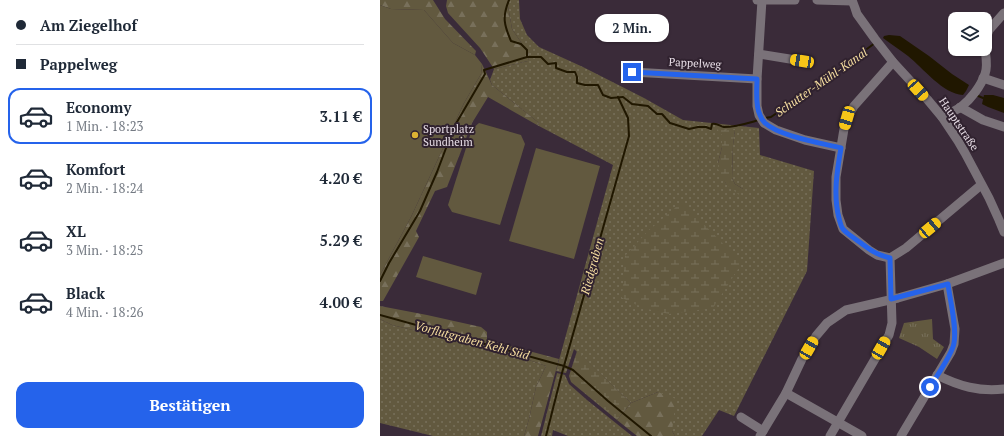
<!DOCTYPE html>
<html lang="de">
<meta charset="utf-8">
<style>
body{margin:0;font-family:"PT Serif",serif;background:#f2f2f3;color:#1f2937;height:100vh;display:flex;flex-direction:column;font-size:15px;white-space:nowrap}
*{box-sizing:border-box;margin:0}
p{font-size:13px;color:#747a83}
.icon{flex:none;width:22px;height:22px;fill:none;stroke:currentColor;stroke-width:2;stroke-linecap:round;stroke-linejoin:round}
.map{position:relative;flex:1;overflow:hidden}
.drawer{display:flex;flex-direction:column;background:#fff;width:380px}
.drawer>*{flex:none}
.hud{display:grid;align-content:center;height:88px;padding:0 16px;background:#fff}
.fabs{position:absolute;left:568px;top:12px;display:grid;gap:8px}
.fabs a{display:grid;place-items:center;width:44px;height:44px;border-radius:8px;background:#fff;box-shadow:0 1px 3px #0004;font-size:20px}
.end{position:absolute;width:18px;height:18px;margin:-9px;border:5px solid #2563eb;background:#fff;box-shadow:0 0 0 2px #fff}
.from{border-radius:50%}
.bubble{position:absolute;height:28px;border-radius:12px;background:#fff;box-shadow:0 1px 3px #0004;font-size:13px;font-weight:800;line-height:28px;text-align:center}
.car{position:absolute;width:12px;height:24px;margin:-12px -6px;border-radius:5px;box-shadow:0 0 3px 1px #0007;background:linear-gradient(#f5c518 24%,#345 0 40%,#f5c518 0 76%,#345 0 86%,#f5c518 0)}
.hud b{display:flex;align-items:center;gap:14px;height:38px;font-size:15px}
.hud b+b{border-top:1px solid #e0e1e3}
.hud i{width:10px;height:10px;background:#1f2937}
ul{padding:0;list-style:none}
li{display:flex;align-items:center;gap:12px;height:56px;margin:0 8px 6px;padding:0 8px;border:2px solid transparent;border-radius:12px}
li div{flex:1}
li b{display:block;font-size:15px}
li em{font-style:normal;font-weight:800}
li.selected{border-color:#2563eb}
li>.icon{width:36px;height:36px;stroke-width:1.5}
.button{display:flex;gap:8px;margin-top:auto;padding:8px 16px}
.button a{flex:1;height:46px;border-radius:12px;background:#2563eb;color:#fff;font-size:16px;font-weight:800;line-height:46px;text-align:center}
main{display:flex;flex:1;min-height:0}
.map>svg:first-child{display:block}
</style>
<main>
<section class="drawer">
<div class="hud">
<b><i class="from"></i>Am Ziegelhof</b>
<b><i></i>Pappelweg</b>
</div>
<ul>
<li class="selected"><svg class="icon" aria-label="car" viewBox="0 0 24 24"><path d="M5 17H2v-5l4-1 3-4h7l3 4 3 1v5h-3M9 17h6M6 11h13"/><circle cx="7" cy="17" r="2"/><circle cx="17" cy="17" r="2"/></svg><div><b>Economy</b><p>1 Min. · 18:23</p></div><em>3.11 €</em></li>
<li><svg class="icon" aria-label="car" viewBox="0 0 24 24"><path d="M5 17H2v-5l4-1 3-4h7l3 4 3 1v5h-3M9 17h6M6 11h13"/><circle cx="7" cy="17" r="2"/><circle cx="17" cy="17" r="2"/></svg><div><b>Komfort</b><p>2 Min. · 18:24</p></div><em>4.20 €</em></li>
<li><svg class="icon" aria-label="car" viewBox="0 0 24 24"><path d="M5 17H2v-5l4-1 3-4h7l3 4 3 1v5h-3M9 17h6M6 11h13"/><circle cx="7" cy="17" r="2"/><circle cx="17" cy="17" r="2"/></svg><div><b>XL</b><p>3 Min. · 18:25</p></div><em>5.29 €</em></li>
<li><svg class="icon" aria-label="car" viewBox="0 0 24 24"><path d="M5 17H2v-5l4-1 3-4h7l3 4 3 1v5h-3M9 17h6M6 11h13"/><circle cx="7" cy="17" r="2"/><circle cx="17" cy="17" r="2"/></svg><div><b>Black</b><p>4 Min. · 18:26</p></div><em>4.00 €</em></li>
</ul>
<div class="button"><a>Bestätigen</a></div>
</section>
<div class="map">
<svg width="624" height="436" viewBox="0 0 624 436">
<defs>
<pattern id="grass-dots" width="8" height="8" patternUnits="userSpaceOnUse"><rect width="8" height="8" fill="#62593f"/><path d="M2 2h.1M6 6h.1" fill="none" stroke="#78705b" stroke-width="1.8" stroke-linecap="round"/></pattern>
<pattern id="forest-firs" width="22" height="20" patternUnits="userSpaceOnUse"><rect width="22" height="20" fill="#62593f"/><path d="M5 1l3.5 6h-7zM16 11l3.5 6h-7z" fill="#78705b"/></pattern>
<pattern id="wetland-marsh" width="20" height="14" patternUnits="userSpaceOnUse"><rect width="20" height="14" fill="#62593f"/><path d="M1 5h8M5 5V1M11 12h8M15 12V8" fill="none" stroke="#78705b"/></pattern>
<pattern id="park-tufts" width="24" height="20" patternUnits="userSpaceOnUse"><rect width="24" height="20" fill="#62593f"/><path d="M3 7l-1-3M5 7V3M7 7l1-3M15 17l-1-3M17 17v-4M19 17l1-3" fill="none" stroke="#78705b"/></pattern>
</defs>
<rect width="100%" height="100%" fill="#3a2b39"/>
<g fill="url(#grass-dots)" fill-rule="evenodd">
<path d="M127 0H139L140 19 147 35 159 47 203 67 264 98 303 120 379 128 380 155 434 171 427 271 354 416 339 410 322 436H295L292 431 278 392 251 403 194 349 186 373 176 371 233 165 157 125 159 123 112 85 110 80 114 69 148 61 149 54 132 29ZM355 130 353 145 352 178 355 184 363 189 346 184 338 163 342 147V134Z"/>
<polygon points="0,319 12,325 87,343 149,360 166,366 156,387 149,419 144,436 53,436 0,423"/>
<polygon points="177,373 185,375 189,384 207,400 252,436 188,436 173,430 172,436 161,436"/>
</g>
<g fill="url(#forest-firs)">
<polygon points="0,0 53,0 65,19 96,51 95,55 73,43 44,10 11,9 0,5"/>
<polygon points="67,0 127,0 132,29 149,54 148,61 114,69 100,48 68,13 66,6"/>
<polygon points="102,64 112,85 159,123 157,125 108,97 92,123 67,187 55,191 36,231 39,237 3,301 0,301 0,275 31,217 84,103 101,74"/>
<polygon points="0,306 47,315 101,327 107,332 107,340 179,359 158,436 144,436 149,419 156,387 166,366 149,360 87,343 12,325 0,319"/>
<polygon points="278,392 296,399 292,431 295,436 257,436 237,420 251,403"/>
</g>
<g fill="url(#wetland-marsh)">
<polygon points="337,129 355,130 353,145 352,178 355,184 363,189 359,195 346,184 338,169 338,163 342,147 342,135"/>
<polygon points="302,202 362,263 333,308 289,314 263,308 242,298 245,256 268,231"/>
<polygon points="197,351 251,403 237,420 191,382 189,376"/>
</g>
<polygon fill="url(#park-tufts)" points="552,319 553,339 564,347 557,359 539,347 519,338 524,323"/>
<g fill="#62593f">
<polygon points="0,5 11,9 44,10 73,43 95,55 102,64 101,74 84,103 31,217 0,275"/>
<polygon points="99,123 141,135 145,144 120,225 72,212 68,205 92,129"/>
<polygon points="156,148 220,166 194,259 129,241"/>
<polygon points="43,256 102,273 96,295 36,277"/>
</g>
<g fill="#201700">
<path d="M509 35 520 36 549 56 572 74 589 85 586 91 583 95C563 94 543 68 528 56 520 50 511 44 503 38L504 36Z"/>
<polygon points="604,95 613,95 624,98 624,113 608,107 602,104"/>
</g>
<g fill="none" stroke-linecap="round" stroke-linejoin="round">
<g stroke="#201700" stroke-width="2">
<path d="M129 0C122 17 124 25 131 41L141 44 147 50V57H161L168 64 176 63V68L187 72H195L197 77V83L205 85H218L223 95 231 98 243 97 252 104 268 106 277 114H282L290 123 309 129 318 127H326L331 129 332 124C337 123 340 126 344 127 356 127 368 123 379 120"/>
<polyline points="596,95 603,98"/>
<polyline points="385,118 391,117 446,79 495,43"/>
<polyline points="0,281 9,263 40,211 57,172 74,127 105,74 104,70 147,57"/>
<polyline points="0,315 184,366 193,370 228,401 271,436"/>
<polyline points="166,436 182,373 249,136 248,118 238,97"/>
</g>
<g stroke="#7a7279" stroke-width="9">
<polyline points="377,0 415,0"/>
<polyline points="382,0 377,79 377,106 379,115 384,123 396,130 425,140 461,148"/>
<polyline points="437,0 472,1"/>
<polyline points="472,0 475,8 477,14 495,39 513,62 547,99 562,117 578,141 585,153 609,198 619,220 624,232"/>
<polyline points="605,41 609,30 624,13"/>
<polyline points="379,54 422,61"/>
<polyline points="252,72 377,79"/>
<polyline points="603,78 624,85"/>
<polyline points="580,107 603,120 624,127"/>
<path d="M562 117C568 114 575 111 581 107 591 99 601 86 605 74 608 66 606 57 605 49"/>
<polyline points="510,258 497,255 489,250 463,229 458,215 456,200 456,177 464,129 467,118 474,106 513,62"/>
<path d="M557 375C579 386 599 392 624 389"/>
<polyline points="406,393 482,436"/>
<polyline points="361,417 383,431"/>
<polyline points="380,436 406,393 422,359 436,336 447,323 466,310 518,298 567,284 624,263"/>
<polyline points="450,436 509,335 512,323 510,258 526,248 601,185"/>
<polyline points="521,436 571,352 574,344 575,329 567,284"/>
</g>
</g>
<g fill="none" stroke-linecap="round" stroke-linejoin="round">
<path stroke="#2563eb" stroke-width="5" d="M252 72 377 79C377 89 375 106 380 115 381 118 383 121 385 123 399 136 441 143 461 148 457 171 453 195 459 218 460 222 461 227 463 229 467 234 473 237 478 241 490 250 495 254 510 258L511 299 568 284C570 301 577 326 574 343 573 353 556 377 550 387"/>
</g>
<circle fill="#dcb233" stroke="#30222f" stroke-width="1.5" cx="35" cy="135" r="4"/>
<g text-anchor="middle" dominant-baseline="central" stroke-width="4" stroke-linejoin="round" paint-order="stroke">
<g font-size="11" fill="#e7dde6" stroke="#30222f">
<text transform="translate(315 63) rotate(3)">Pappelweg</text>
<text transform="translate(579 124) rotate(56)">Hauptstraße</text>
</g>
<g font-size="11" fill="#e7dde6" stroke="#30222f" text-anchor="start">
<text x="43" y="129">Sportplatz<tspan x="43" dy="13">Sundheim</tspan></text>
</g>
<g font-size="12" font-style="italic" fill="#f6dea0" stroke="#30222f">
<text transform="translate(441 82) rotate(-35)">Schutter-Mühl-Kanal</text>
<text transform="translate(212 266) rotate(-75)">Riedgraben</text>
<text transform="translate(92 340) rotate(15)">Vorflutgraben Kehl Süd</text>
</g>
</g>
</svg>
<div class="fabs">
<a><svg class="icon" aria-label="layers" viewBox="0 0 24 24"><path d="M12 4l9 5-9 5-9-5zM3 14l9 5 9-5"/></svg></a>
</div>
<i class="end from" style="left:550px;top:387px"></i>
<i class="end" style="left:252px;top:72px"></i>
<div class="bubble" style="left:215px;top:14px;width:74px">2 Min.</div>
<i class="car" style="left:422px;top:61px;rotate:279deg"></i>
<i class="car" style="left:538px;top:90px;rotate:138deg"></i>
<i class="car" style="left:467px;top:118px;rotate:196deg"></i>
<i class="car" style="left:550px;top:228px;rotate:50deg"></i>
<i class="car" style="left:429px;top:348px;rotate:30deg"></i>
<i class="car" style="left:501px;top:348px;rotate:30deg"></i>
</div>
</main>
